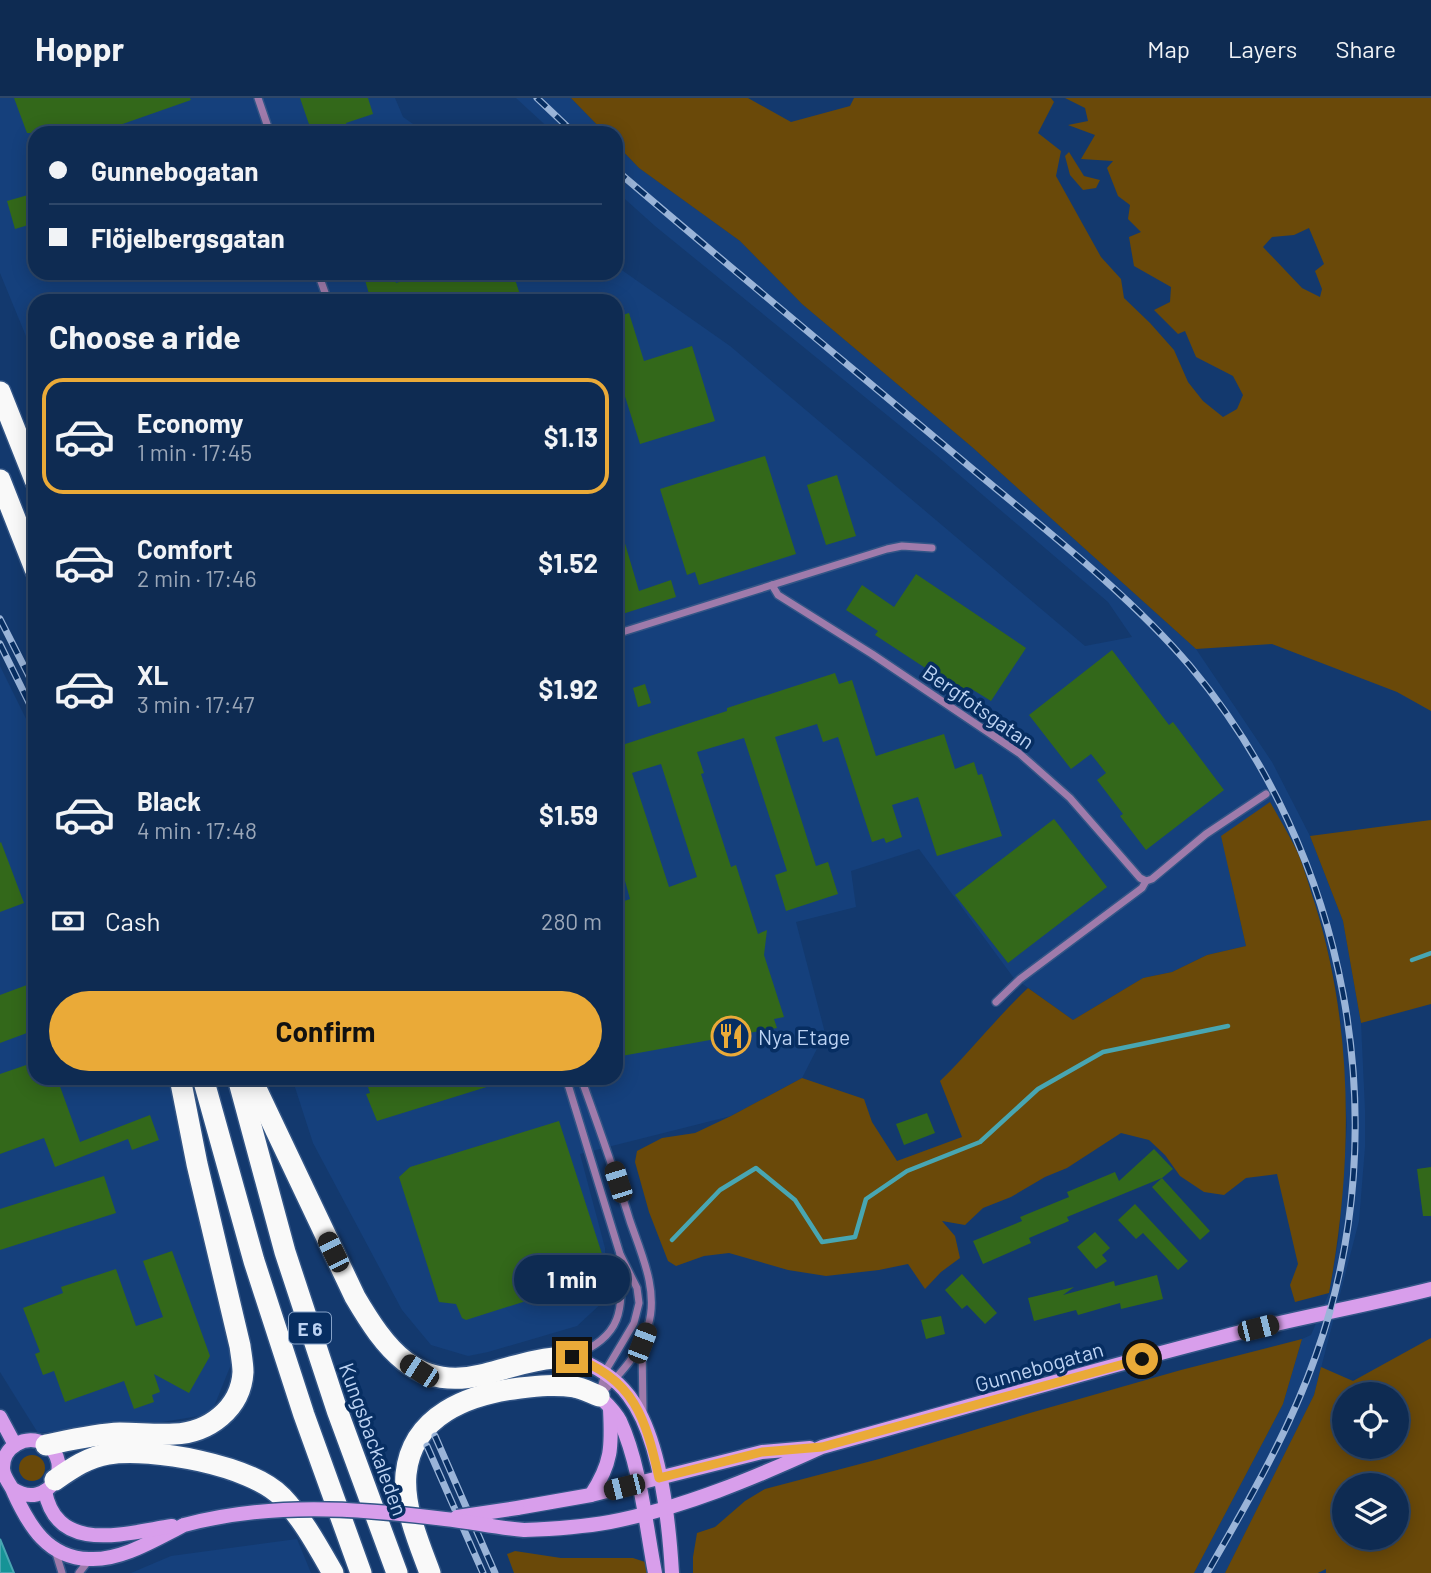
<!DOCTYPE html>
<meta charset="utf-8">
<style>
body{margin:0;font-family:Barlow,sans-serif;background:#1c375c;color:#f1f3f6;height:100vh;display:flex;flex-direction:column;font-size:26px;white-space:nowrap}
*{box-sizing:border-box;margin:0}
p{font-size:23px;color:#9ba7b8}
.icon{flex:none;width:38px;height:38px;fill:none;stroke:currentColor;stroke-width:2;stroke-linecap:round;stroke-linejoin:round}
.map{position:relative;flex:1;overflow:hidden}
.details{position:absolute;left:28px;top:196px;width:595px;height:791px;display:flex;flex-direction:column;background:#0e2b52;border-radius:21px;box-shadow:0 4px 18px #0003,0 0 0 2px #2e4769}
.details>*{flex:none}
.guide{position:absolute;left:28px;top:28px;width:595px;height:154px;border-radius:21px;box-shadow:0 4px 18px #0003,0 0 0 2px #2e4769;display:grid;align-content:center;height:154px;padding:0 21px;background:#0e2b52}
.buttons{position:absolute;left:1332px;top:1284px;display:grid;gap:14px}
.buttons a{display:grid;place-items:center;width:77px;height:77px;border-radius:50%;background:#0e2b52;box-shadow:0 4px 18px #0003,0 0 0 2px #2e4769;font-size:35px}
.end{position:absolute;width:32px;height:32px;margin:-16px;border:9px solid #eaaa38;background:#111;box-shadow:0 0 0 4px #111}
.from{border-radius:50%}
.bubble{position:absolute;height:49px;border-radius:24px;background:#0e2b52;box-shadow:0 4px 18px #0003,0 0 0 2px #2e4769;font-size:23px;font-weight:700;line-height:49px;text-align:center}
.car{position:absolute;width:21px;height:42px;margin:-21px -10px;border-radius:9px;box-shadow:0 0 5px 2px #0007;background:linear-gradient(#222 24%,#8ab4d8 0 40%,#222 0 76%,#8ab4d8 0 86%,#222 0)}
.guide b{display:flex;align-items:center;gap:24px;height:66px;font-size:26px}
.guide b+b{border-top:2px solid #2e4769}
.guide i{width:18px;height:18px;background:#f1f3f6}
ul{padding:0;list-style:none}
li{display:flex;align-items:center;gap:21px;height:116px;margin:0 14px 10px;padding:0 7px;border:4px solid transparent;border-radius:21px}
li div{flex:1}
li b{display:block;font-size:26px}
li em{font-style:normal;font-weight:700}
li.selected{border-color:#eaaa38}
li>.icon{width:63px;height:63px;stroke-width:1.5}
h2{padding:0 21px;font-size:32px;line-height:84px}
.pay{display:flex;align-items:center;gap:18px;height:77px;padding:0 21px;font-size:26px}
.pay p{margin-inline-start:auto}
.primary-button{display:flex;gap:14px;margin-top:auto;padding:14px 21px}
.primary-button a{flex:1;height:80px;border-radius:42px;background:#eaaa38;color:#111;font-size:28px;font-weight:700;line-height:80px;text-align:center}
header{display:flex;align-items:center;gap:42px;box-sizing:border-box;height:98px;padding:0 35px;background:#0e2b52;border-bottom:2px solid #2e4769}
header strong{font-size:33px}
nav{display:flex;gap:38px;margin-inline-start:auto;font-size:24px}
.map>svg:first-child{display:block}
</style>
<header>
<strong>Hoppr</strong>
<nav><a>Map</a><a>Layers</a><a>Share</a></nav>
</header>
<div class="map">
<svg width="1431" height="1475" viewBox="0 0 1431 1475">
<rect width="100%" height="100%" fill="#13396e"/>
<g fill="#15407c">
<polygon points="0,0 395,0 403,19 426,35 35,35 35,175 616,175 616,168 730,248 1085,548 1132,539 1108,504 936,357 655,128 616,93 616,46 639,70 740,143 802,206 972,349 1196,551 1272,664 1310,738 1343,823 1361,925 1365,1012 1365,1049 1359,1123 1314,1297 1225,1475 1194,1475 1283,1306 1302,1241 1311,1237 1329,1195 1339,1139 1347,1027 1339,900 1322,829 1297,752 1228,768 1246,848 1207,857 1172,874 1143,880 1073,922 1013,879 919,751 851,773 856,809 796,824 825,935 802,980 731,1018 580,1056 605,1150 606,1201 577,1228 488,1254 468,1258 431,1247 402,1212 313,1045 292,980 616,980 616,203 35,203 35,260 0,175"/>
<polygon points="516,0 571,0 605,35 554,35"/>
<polygon points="0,568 35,639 35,980 169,980 234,1259 211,1316 150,1326 38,1335 0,1274"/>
<polygon points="297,1441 311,1475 131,1475 171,1458"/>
</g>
<g fill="#6a4909" fill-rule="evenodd">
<path d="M571 0H748L791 24 850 8 854 0H1051L1054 4 1038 35 1061 53 1056 78 1101 159 1121 181 1124 200 1150 225 1174 252 1188 284 1203 303 1223 319 1237 311 1243 297 1233 278 1196 259 1185 233 1178 236 1154 212 1170 204 1171 189 1134 168 1129 139 1141 134 1128 121 1130 107 1118 98 1107 70 1113 63 1081 61 1095 37 1068 27 1088 23 1085 10 1065 0H1431V613L1397 594 1272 546 1196 551 972 349 802 206 740 143 639 70 616 46V35H605ZM1309 130 1324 166 1315 173 1322 191 1320 199 1302 190 1263 149 1272 139 1294 137Z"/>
<polygon points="1069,54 1084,78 1100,82 1096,90 1083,92 1070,77 1065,58"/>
<path d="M1270 704C1279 720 1288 735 1296 751 1304 768 1309 788 1315 806 1354 932 1353 1066 1329 1195L1295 1204 1290 1187 1298 1166 1277 1076 1246 1080 1224 1097 1204 1094 1180 1078 1165 1057 1149 1042 1121 1035 1067 1070 1045 1079 1011 1099 983 1110 965 1127 942 1123 955 1138 960 1160 941 1174 925 1191 908 1166 879 1172 826 1178 788 1172 729 1155 704 1158 676 1168 668 1163 649 1114 635 1064 637 1053 662 1040 695 1035 731 1018 802 980 864 1001 872 1024 897 1063 962 1039 940 983C971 953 997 919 1028 890L1073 922 1143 880 1172 874 1207 857 1246 848 1221 738Z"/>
<polygon points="1431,722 1431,906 1361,925 1343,823 1310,738"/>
<path d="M1431 1240V1475H1326V1471L1318 1475H1225L1314 1297 1321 1269 1353 1283ZM1344 1297H1396V1349H1344ZM1344 1388H1396V1440H1344Z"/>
<polygon points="1302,1241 1283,1306 1194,1475 693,1475 693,1459 697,1435 715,1429 745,1403 765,1391 879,1361 1030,1315 1181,1272"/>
<circle cx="32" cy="1370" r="13"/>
<polygon points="515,1453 561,1460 633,1460 645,1464 648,1475 514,1475 507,1456"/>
</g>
<polygon fill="#169396" stroke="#48a6b2" stroke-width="2" points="0,1441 14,1475 0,1475"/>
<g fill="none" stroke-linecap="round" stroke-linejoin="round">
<g stroke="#48a6b2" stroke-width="4.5">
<polyline points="1412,862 1431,855"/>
<polyline points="672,1142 720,1092 756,1070 795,1102 822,1144 855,1139 866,1101 907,1073 980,1044 1038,991 1103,954 1228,928"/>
</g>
</g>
<g fill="#33681a" fill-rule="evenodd">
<polygon points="14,0 190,0 191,2 97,35 27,35"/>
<polygon points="300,0 368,0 373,16 346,25 350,35 312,35"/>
<polygon points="35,95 35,125 15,131 7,103"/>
<polygon points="363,175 393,175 396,185 429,175 513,175 522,203 371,203"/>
<polygon points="629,215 644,263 692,248 715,323 640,346 616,270 616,219"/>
<polygon points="765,358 796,456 699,487 695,474 687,477 660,391"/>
<polygon points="837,377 856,438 826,447 807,387"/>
<polygon points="619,425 639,493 671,482 676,499 616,518 616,426"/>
<polygon points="916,476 1026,550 991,603 970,590 965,596 875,537 878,533 846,512 862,487 894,509"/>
<polygon points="1112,552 1169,627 1173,624 1224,692 1146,752 1120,718 1123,716 1097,682 1106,675 1091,656 1071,671 1029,617"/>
<path d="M835 575 839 586 852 582 876 658 944 636 955 671 974 664 978 677 982 676 1002 738 937 758 918 699 892 707 902 739 886 745 884 740 872 744 838 639 823 644 817 626 775 639 816 768 828 764 838 796 786 813 775 777 787 773 744 640 697 654 704 675 701 676 731 769 736 767 758 836 767 832 764 857 784 919 774 921 777 930 616 959V806L630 801 622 772 616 774V649L727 613V610ZM661 666 697 779 669 789 632 675Z"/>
<polygon points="645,586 651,605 638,609 633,590"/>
<polygon points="1054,721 1107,789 1008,865 955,797"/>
<polygon points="1,744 24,805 0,814 0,745"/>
<polygon points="35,884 35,932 0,945 0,897"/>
<polygon points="35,964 35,980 57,980 80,1044 150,1017 159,1042 132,1052 128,1041 55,1069 44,1040 0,1056 0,976"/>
<polygon points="365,980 505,980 506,983 377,1023 366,996 370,995"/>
<polygon points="927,1015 935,1035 904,1047 896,1026"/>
<polygon points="559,1023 603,1159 556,1174 561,1192 466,1222 462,1220 456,1206 439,1204 399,1079 410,1069"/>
<polygon points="1154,1051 1173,1071 1162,1080 1210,1133 1200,1142 1152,1089 1162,1080 1067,1119 1069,1123 1029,1140 1031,1145 983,1166 973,1143 1022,1123 1020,1119 1069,1099 1067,1094 1115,1074 1119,1083"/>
<polygon points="1431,1069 1431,1118 1423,1118 1417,1071"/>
<polygon points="104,1078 116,1115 0,1152 0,1111"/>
<polygon points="1135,1106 1188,1163 1178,1172 1143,1135 1136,1141 1118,1122"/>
<polygon points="1095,1134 1110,1150 1102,1157 1107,1163 1096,1171 1077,1149"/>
<polygon points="172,1153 210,1258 189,1295 154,1276 160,1294 152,1297 154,1304 134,1311 124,1283 65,1304 54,1273 43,1277 35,1256 40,1254 23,1210 63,1195 61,1189 116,1171 136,1228 163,1219 143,1163"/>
<polygon points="962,1176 997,1215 985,1226 967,1207 962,1211 945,1192"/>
<polygon points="1157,1177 1163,1201 1121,1211 1120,1205 1078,1217 1076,1212 1034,1223 1028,1200 1074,1189 1063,1197 1114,1183 1115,1188"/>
<polygon points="941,1218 945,1236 926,1241 921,1222"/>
</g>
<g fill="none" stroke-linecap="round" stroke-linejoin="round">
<defs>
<g id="street">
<polyline points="258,0 270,35"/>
<polyline points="318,175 328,203"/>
<polyline points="772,487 778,497 872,556 1019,655 1070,700 1140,780 1146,783"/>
<polyline points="616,536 887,451 902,448 932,450"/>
<polyline points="996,904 1020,881 1142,790 1146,783 1152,781 1206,736 1266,696"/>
<polyline points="566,980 620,1156 637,1190 639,1205 634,1225 606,1272 600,1294"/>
<path d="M581 980C598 1027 615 1074 630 1123 641 1155 659 1193 648 1228 639 1257 620 1276 599 1298"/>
<polyline points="642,1246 643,1315"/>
<path d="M573 1258C627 1237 622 1208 620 1157"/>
<polyline points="55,1452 62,1475"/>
<polyline points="79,1475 89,1462"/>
</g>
<g id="secondary">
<path d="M572 1259C594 1267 615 1279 629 1298 660 1339 669 1424 672 1475"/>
<path d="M599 1298C606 1305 615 1313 620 1323 640 1366 646 1428 655 1475"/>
<polyline points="0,1319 15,1347"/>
<path d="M13 1391C47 1414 77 1365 45 1346 26 1335 2 1349 3 1371 4 1381 11 1386 14 1395 29 1428 48 1460 89 1461 121 1463 156 1441 184 1427"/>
<path d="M45 1393C57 1457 126 1435 172 1428"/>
<path d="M591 1397C612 1365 612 1349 610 1311"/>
<polyline points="517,1410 591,1397 762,1354 810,1350"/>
<path d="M524 1432C553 1431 582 1429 610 1424 683 1410 754 1380 822 1349 954 1313 1085 1274 1218 1240 1289 1221 1360 1209 1431 1191"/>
</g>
<g id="highway">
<polyline points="0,294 35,382"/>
<polyline points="0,382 35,471"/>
<polyline points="203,980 254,1163 304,1317 361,1475"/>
<polyline points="238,980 285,1154 337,1312 397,1475"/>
<path d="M251 980 355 1199C385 1250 416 1293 481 1277 512 1269 539 1259 572 1259"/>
<path d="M46 1347C70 1342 95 1336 120 1335 138 1335 156 1337 174 1336 208 1335 241 1311 243 1274 243 1266 241 1256 240 1248L197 1066 180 980"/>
<path d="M55 1382C71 1371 88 1359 108 1356 151 1349 251 1367 282 1399 303 1421 318 1449 333 1475"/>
<path d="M430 1475C419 1445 403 1409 406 1376 412 1317 469 1296 520 1290 538 1288 556 1286 574 1289 582 1290 591 1295 599 1298"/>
</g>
</defs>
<use href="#street" stroke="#325586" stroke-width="10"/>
<use href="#secondary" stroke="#325586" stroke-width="17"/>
<use href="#highway" stroke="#325586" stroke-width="24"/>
<use href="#street" stroke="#9f7bab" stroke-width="7"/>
<use href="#secondary" stroke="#d89eeb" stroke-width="14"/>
<use href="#highway" stroke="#f9f9f9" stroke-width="21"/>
<defs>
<g id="rail">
<polyline points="537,0 574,35"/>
<path d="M616 72C733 172 852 270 970 369 1043 430 1129 496 1190 568 1347 755 1399 1025 1316 1257 1289 1334 1248 1404 1207 1475"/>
<polyline points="0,521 35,590"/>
<polyline points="0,546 35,617"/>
<polyline points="435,1338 495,1475"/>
<polyline points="427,1348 483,1475"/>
</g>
</defs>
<use href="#rail" stroke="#9ab4d8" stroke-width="7"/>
<use href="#rail" stroke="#072e62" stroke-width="4.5" stroke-dasharray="13" stroke-linecap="butt"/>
<defs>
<g id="secondary-bridge">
<polyline points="457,1419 517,1410"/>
<path d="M184 1427C269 1404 358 1410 445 1421 472 1424 498 1430 524 1432"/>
</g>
</defs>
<use href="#secondary-bridge" stroke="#325586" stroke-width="17" stroke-linecap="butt"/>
<use href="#secondary-bridge" stroke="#d89eeb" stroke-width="14"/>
</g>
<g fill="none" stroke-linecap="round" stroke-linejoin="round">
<path stroke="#eaaa38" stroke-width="9" d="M572 1259C634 1280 646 1321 659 1380L762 1354 822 1349 1142 1261"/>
</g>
<defs>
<symbol id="restaurant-ring" viewBox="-11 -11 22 22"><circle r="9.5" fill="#072e62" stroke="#eaaa38" stroke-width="1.5"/><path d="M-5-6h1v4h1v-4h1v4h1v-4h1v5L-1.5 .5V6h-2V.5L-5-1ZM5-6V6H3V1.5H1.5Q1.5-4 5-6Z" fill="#eaaa38"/></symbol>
</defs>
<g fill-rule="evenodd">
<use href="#restaurant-ring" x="709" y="916" width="44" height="44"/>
</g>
<g text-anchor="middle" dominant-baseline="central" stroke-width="7" stroke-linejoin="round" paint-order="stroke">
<rect fill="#072e62" stroke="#86a2c8" stroke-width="2" x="289" y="1214.5" width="42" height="31" rx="5"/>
<g font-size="19" font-weight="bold" fill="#bdd3f3">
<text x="310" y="1230">E 6</text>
</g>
<g font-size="21" fill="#bdd3f3" stroke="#072e62">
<text transform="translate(979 608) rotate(35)">Bergfotsgatan</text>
<text transform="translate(1039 1268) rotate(-16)">Gunnebogatan</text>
<text transform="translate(374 1341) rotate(70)">Kungsbackaleden</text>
</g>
<g font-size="21" fill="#bdd3f3" stroke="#072e62" text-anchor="start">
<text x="758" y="938">Nya Etage</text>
</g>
</g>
</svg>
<div class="buttons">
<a><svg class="icon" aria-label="locate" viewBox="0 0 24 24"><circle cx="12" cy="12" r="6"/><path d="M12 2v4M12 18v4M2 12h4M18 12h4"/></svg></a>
<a><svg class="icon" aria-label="layers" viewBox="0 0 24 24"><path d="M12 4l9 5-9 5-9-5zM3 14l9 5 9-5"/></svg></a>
</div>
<i class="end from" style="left:1142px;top:1261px"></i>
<i class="end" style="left:572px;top:1259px"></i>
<div class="bubble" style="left:514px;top:1157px;width:116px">1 min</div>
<i class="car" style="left:618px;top:1084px;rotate:342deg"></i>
<i class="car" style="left:333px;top:1154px;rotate:334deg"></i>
<i class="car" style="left:1258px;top:1230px;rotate:76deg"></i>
<i class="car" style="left:642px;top:1245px;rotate:21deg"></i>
<i class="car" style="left:419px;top:1273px;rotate:303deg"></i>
<i class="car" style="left:624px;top:1389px;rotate:256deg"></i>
<div class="guide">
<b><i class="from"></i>Gunnebogatan</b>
<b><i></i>Flöjelbergsgatan</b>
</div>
<section class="details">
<h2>Choose a ride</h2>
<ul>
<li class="selected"><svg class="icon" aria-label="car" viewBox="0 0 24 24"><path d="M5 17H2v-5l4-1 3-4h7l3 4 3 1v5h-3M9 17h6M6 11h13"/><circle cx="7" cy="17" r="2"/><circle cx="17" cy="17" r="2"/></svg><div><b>Economy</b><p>1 min · 17:45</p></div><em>$1.13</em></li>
<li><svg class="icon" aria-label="car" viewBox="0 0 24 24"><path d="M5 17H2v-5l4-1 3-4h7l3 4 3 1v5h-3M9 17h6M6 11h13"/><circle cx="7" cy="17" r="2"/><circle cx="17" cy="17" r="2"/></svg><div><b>Comfort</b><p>2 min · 17:46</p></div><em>$1.52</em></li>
<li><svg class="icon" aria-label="car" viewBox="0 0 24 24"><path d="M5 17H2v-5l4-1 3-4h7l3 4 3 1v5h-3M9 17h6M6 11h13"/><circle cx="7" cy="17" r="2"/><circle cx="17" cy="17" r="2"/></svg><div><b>XL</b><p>3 min · 17:47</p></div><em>$1.92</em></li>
<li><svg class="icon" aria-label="car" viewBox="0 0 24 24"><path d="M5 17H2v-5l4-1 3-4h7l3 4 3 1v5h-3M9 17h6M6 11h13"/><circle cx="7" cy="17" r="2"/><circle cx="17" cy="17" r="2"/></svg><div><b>Black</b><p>4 min · 17:48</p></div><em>$1.59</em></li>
</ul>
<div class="pay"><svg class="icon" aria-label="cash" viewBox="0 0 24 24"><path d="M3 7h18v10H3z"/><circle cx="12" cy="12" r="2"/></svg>Cash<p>280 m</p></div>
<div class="primary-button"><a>Confirm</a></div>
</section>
</div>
